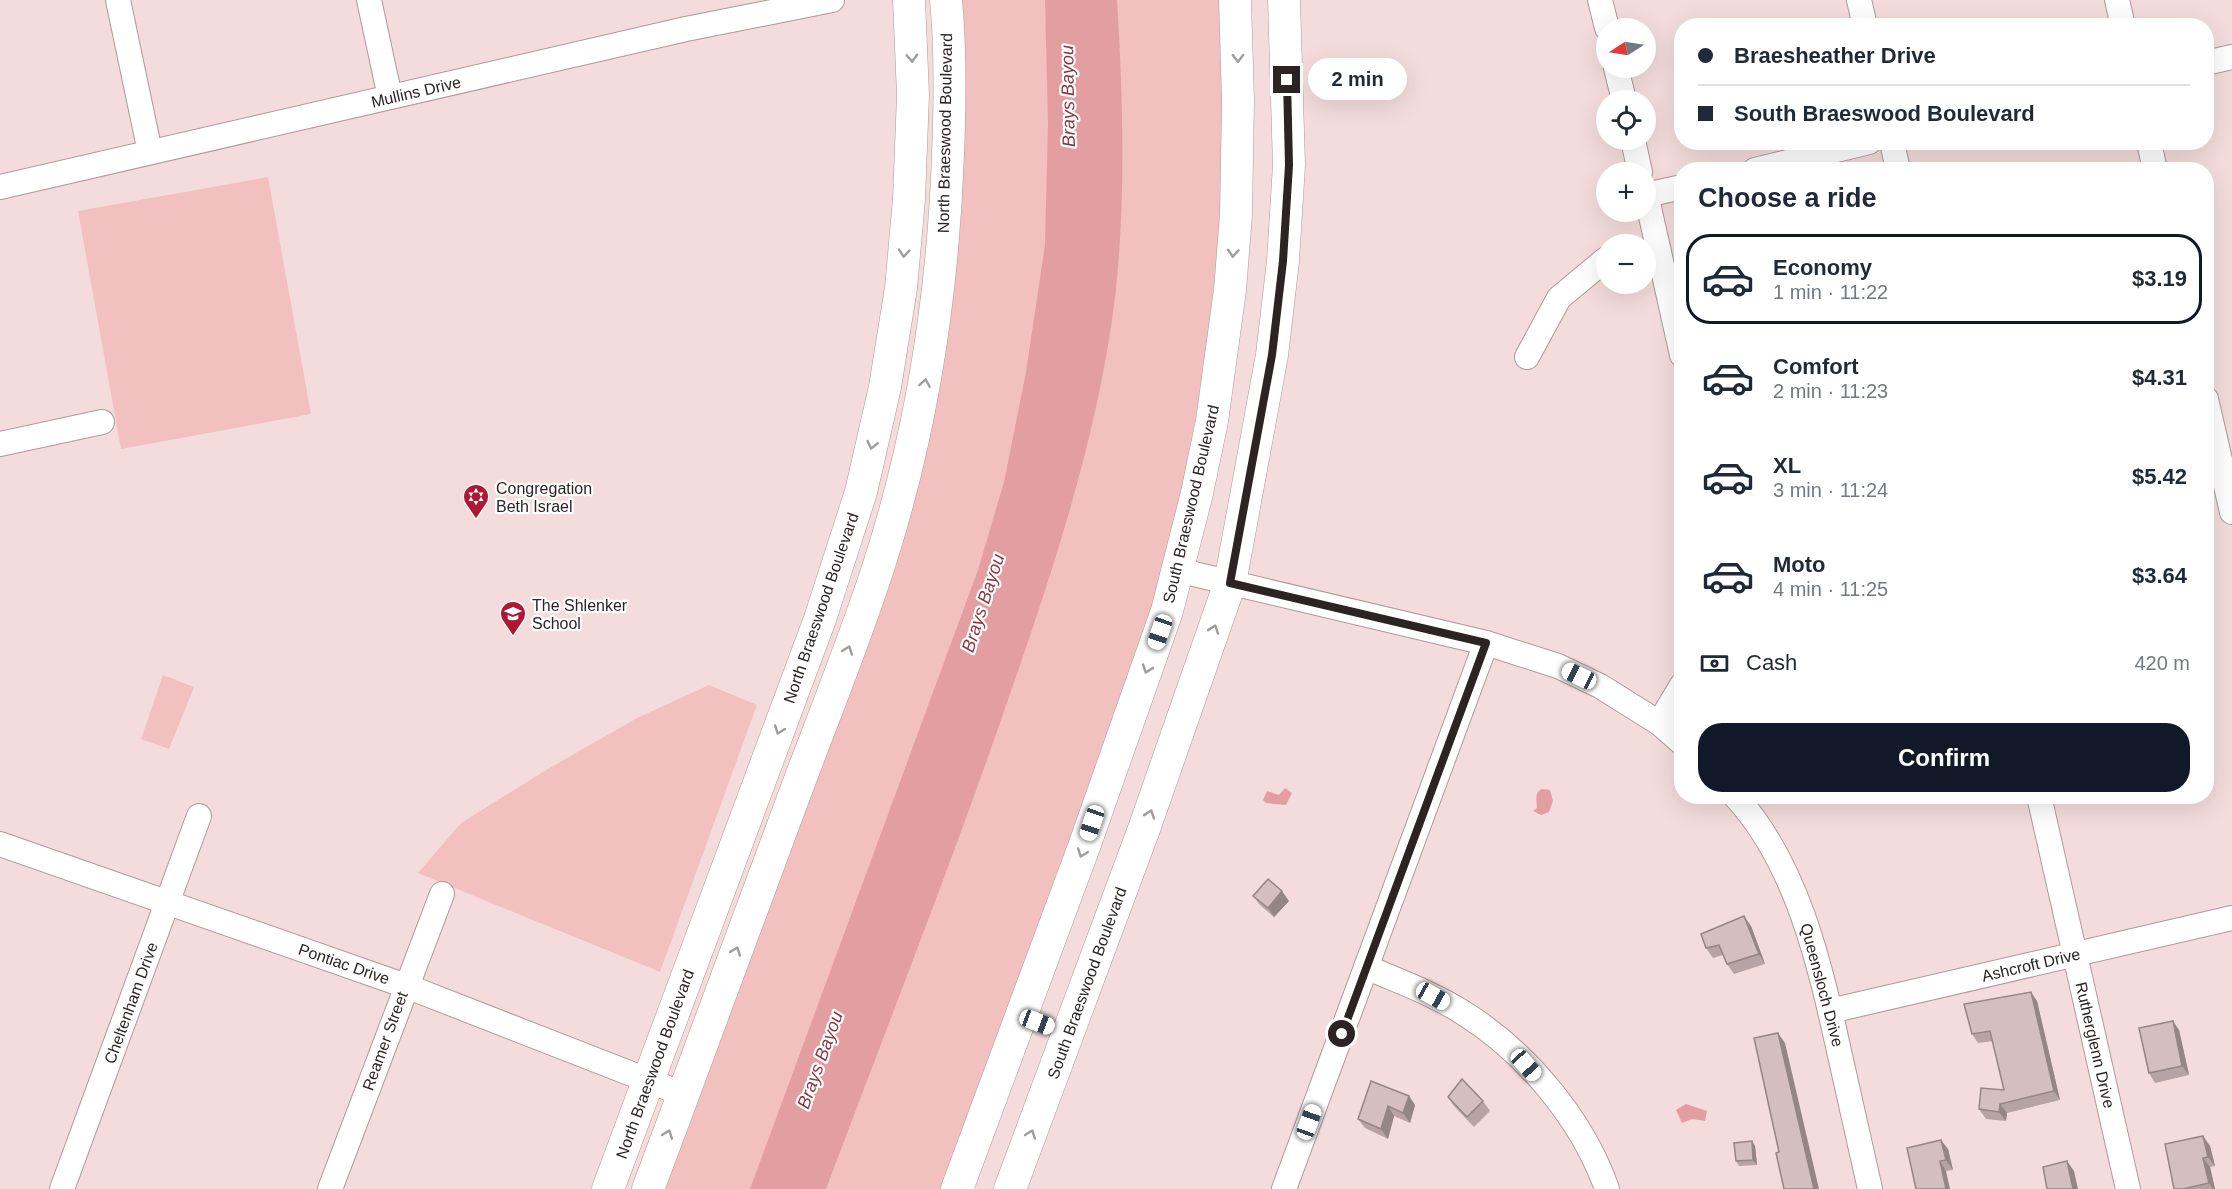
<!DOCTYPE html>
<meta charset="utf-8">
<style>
body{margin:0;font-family:Arial,sans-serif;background:#f2f2f3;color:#1f2937;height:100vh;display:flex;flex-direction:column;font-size:22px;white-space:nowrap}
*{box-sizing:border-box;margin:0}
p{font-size:20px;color:#747a83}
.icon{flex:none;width:33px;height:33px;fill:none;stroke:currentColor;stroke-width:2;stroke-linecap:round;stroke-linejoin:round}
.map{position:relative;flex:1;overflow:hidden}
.side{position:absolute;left:1674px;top:162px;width:540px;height:642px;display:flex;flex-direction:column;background:#fff;border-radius:24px;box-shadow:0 6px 24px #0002}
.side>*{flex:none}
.top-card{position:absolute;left:1674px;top:18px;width:540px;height:132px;border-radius:24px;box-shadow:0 6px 24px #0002;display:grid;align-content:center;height:132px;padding:0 24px;background:#fff}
.needle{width:39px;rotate:258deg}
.buttons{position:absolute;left:1596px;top:18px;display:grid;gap:12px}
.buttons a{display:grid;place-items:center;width:60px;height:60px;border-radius:50%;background:#fff;box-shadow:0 6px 24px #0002;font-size:30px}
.end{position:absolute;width:27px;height:27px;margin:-14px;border:8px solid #2c2424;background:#fff;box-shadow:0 0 0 3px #fff}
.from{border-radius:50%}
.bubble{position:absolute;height:42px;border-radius:21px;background:#fff;box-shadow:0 6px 24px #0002;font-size:20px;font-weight:800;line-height:42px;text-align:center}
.car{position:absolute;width:18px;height:36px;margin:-18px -9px;border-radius:8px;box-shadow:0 0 4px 2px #0007;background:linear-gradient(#fff 24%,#345 0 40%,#fff 0 76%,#345 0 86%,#fff 0)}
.top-card b{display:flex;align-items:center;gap:21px;height:57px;font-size:22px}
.top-card b+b{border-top:2px solid #e0e1e3}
.top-card i{width:15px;height:15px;background:#1f2937}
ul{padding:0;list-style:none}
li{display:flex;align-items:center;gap:18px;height:90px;margin:0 12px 9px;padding:0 12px;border:3px solid transparent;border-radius:24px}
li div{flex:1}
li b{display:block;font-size:22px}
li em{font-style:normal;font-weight:800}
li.active{border-color:#111827}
li>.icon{width:54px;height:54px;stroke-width:1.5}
h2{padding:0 24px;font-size:27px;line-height:72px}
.pay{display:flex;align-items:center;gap:15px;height:66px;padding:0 24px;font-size:22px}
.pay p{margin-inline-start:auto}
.cta{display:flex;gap:12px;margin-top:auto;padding:12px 24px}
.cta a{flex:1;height:69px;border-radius:24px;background:#111827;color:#fff;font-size:24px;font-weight:800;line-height:69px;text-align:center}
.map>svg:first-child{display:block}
</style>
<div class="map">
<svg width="2232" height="1189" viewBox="0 0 2232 1189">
<rect width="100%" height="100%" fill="#f4dcdc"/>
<g fill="#f3c0c0">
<path d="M958 0H1219C1234 200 1207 420 1150 612 1124 699 1090 784 1058 869 1019 976 980 1082 941 1189H657L899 530Z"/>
<polygon points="268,177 311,414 121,449 78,211"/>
<polygon points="163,675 194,687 169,749 141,739"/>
<polygon points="709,685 757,705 660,972 418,873 461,823 546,770 637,718"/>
</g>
<g fill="#e29ea0">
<path d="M1045 0H1117C1123 96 1126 202 1115 298 1098 434 1055 565 1010 694 953 860 888 1024 826 1189H750L978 570 1004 482 1026 372 1045 245 1048 124Z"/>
<polygon points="1285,788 1292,793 1286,805 1266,803 1263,800 1267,791 1279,795"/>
<path d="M1542 789 1550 790 1553 801 1549 812 1541 815 1533 811 1537 808C1537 801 1534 792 1542 789Z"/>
<polygon points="1686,1104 1707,1111 1705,1121 1692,1119 1682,1123 1676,1110"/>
</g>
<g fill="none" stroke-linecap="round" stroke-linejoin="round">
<defs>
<g id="minor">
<polyline points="118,0 150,152"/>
<polyline points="369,0 390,97"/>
<polyline points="1600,0 1607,28"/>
<polyline points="1859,0 1865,26"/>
<polyline points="2117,0 2123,26"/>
<polyline points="2206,63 2232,57"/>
<polyline points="1616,68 1624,100"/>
<polyline points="1633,140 1640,172"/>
<polyline points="1892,142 1898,170"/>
<polyline points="2149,142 2155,170"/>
<polyline points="1755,170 1869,142"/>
<polyline points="0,187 686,29 832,0"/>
<polyline points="1646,194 1682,355"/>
<polyline points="1646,195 1682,187"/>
<polyline points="1527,357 1559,298 1606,259"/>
<polyline points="2206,399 2232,512"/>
<polyline points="0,444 102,422"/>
<polyline points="1177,570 1486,643 1558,666 1600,686 1659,723 1682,743"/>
<polyline points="1659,723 1682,685"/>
<path d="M1735 796C1797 863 1820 965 1839 1051 1849 1097 1860 1143 1870 1189"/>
<polyline points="2039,796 2128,1189"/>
<polyline points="0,844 406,986 683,1094"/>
<path d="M1366 967C1398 981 1432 993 1462 1012 1525 1051 1582 1118 1607 1189"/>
<polyline points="1830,1011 2232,918"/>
<polyline points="62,1189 199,816"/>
<polyline points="330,1189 442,894"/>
<polyline points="1284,1189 1486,643"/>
</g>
<g id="major">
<polyline points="608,1189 820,619 861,492 885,387 901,288 909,199 913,95 909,0"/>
<path d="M648 1189C696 1061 743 933 791 804 820 725 853 646 879 565 922 432 943 294 948 155 950 104 951 51 946 0"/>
<polyline points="957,1189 1085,844 1167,611 1197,493 1212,421 1230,290 1236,215 1238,101 1235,0"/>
<polyline points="1010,1189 1144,829 1230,583 1272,355 1283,261 1289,165 1284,0"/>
</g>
</defs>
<use href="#minor" stroke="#af9898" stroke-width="26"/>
<use href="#major" stroke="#af9898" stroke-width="33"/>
<use href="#minor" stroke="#fff" stroke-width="24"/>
<use href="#major" stroke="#fff" stroke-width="32"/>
</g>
<g fill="#b7a3a3">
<polygon points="1253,896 1289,901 1274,917 1260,905"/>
<polygon points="1751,926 1765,964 1734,974 1727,964 1723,955 1713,958 1706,948"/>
<polygon points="2037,1001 2060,1100 2007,1113 2006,1121 1986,1119 1979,1109 2004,1090 1993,1041 1978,1043 1972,1034"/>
<polygon points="2179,1030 2189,1075 2155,1083 2149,1073"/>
<polygon points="1409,1096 1415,1105 1410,1123 1394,1116 1388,1139 1365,1128 1358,1119"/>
<polygon points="1448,1097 1483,1101 1490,1111 1474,1127 1454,1106"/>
<polygon points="1752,1141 1755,1146 1757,1165 1739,1166 1736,1161"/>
<polygon points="2210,1146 2215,1166 2210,1167 2215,1189 2174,1189"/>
<polygon points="1948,1149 1953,1170 1946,1171 1916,1189"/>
</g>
<g fill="#958585">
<polygon points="1282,891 1289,901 1274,917 1268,908"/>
<polygon points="1744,916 1751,926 1765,964 1759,954"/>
<polygon points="2031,992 2037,1001 2060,1100 2054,1091"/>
<polygon points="2173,1021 2179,1030 2189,1075 2182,1066"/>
<polygon points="1778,1033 1785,1043 1819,1189 1814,1189"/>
<polygon points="1409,1096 1415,1105 1410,1123 1403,1113"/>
<polygon points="2000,1104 2007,1113 2006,1121 1999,1112"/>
<polygon points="1388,1106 1394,1116 1388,1139 1381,1129"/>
<polygon points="2203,1136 2210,1146 2215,1166 2208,1157"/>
<polygon points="1941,1140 1948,1149 1953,1170 1946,1160"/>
<polygon points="1752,1141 1755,1146 1757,1165 1753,1160"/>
<polygon points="2203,1158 2210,1167 2215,1189 2213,1189 2209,1183"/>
<polygon points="1940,1161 1946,1171 1950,1189 1946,1189"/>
<polygon points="2067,1161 2074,1171 2078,1189 2073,1189"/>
</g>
<g fill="#d5bebe" stroke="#958585" stroke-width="1.5">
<polygon points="1268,879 1282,891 1268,908 1253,896"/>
<polygon points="1744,916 1759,954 1727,964 1719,945 1706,948 1701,934"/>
<polygon points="2031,992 2054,1091 2000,1104 1999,1112 1979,1109 1981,1088 2004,1090 1990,1031 1972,1034 1964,1004"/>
<polygon points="2173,1021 2182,1066 2149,1073 2139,1028"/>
<polygon points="1778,1033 1814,1189 1784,1189 1776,1153 1779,1152 1754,1038"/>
<polygon points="1462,1079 1483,1101 1467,1117 1448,1097"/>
<polygon points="1371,1081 1409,1096 1403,1113 1388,1106 1381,1129 1358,1119"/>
<polygon points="2203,1136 2208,1157 2203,1158 2209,1183 2183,1189 2174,1189 2165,1144"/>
<polygon points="1941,1140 1946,1160 1940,1161 1946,1189 1916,1189 1907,1148"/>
<polygon points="1752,1141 1753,1160 1736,1161 1734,1143"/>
<polygon points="2067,1161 2073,1189 2047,1189 2043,1167"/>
</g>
<defs><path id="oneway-chevron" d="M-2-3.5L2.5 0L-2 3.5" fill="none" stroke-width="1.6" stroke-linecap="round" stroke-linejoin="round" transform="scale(1.5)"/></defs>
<g stroke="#a09c9c">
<use href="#oneway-chevron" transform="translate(912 58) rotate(88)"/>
<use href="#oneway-chevron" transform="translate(1238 58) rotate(89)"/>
<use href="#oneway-chevron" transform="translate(904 253) rotate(95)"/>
<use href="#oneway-chevron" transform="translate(1233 253) rotate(94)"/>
<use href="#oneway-chevron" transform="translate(925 383) rotate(-81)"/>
<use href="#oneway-chevron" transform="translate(872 445) rotate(103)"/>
<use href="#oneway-chevron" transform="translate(1214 629) rotate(-71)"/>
<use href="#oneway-chevron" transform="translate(848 650) rotate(-70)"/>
<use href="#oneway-chevron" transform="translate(1147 669) rotate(109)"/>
<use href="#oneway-chevron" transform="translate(779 730) rotate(110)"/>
<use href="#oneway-chevron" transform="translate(1150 814) rotate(-71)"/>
<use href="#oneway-chevron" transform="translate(1082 853) rotate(110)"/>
<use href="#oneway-chevron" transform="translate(736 951) rotate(-70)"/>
<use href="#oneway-chevron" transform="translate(668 1134) rotate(-70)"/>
<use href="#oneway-chevron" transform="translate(1031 1134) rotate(-70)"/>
</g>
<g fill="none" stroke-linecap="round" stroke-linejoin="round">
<polyline stroke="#2c2424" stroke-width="8" points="1287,80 1289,165 1283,261 1272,355 1230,583 1486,643 1342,1034"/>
</g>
<defs>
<symbol id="synagogue-pin" viewBox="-11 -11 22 30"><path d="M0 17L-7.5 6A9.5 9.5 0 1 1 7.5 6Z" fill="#ad1836" stroke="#fff"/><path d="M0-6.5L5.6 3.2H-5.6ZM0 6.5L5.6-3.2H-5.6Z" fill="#fff"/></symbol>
<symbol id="school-pin" viewBox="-11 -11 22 30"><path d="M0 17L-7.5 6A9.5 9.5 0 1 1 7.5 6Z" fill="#ad1836" stroke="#fff"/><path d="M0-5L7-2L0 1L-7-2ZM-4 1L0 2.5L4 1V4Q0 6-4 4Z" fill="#fff"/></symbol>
</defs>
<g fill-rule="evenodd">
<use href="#synagogue-pin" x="461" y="482" width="30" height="40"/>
<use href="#school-pin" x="498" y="599" width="30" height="40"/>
</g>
<g text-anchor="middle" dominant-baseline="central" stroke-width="4.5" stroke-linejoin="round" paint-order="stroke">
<g font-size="16" fill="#2c2424" stroke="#fff">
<text transform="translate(416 92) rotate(-13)">Mullins Drive</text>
<text transform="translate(945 133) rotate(-89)">North Braeswood Boulevard</text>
<text transform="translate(1191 504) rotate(-77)">South Braeswood Boulevard</text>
<text transform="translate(821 608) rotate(-71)">North Braeswood Boulevard</text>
<text transform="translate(344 964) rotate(19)">Pontiac Drive</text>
<text transform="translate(2031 965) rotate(-13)">Ashcroft Drive</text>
<text transform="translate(1087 983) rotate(-70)">South Braeswood Boulevard</text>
<text transform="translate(1822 985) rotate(75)">Queensloch Drive</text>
<text transform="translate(131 1003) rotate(-70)">Cheltenham Drive</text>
<text transform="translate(385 1041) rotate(-70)">Reamer Street</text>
<text transform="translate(2095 1045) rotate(77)">Rutherglenn Drive</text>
<text transform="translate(655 1064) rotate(-70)">North Braeswood Boulevard</text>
</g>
<g font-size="16" fill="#2c2424" stroke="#fff" text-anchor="start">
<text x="496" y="488">Congregation<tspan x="496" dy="18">Beth Israel</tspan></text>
<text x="532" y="605">The Shlenker<tspan x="532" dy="18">School</tspan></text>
</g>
<g font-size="18" font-style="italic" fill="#89383e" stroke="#fff">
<text transform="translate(1068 96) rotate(-91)">Brays Bayou</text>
<text transform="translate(983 603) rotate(-72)">Brays Bayou</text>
<text transform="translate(820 1060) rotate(-70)">Brays Bayou</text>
</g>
</g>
</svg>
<div class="buttons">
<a><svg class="needle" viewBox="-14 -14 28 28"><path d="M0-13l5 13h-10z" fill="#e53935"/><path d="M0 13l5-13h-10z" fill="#747a83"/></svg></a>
<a><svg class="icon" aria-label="locate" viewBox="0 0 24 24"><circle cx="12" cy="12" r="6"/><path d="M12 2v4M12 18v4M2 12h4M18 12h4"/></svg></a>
<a>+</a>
<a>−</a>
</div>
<i class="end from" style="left:1342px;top:1034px"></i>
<i class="end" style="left:1287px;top:80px"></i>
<div class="bubble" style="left:1308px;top:58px;width:99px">2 min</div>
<i class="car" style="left:1160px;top:632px;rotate:199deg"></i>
<i class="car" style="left:1579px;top:676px;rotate:296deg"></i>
<i class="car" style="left:1092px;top:823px;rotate:199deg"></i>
<i class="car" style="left:1433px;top:996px;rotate:119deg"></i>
<i class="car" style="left:1037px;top:1022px;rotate:111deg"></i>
<i class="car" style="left:1526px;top:1065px;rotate:138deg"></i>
<i class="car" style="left:1309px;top:1122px;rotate:20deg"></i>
<div class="top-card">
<b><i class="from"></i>Braesheather Drive</b>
<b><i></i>South Braeswood Boulevard</b>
</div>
<section class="side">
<h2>Choose a ride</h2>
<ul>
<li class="active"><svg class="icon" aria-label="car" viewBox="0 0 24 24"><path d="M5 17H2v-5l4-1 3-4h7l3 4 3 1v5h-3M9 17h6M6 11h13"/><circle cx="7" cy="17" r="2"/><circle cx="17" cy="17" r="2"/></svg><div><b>Economy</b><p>1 min · 11:22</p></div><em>$3.19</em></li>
<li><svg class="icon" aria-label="car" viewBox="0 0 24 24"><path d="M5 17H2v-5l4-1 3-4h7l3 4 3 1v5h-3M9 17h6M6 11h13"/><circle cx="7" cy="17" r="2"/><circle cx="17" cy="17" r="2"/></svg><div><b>Comfort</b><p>2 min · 11:23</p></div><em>$4.31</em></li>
<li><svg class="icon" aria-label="car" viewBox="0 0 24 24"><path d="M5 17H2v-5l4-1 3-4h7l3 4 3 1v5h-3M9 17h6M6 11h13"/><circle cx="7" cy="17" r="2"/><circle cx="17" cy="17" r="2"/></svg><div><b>XL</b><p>3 min · 11:24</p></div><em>$5.42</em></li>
<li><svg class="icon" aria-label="car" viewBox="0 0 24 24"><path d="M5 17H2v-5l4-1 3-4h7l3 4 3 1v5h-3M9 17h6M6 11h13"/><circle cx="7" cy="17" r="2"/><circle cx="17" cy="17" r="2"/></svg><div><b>Moto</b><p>4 min · 11:25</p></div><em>$3.64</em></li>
</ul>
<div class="pay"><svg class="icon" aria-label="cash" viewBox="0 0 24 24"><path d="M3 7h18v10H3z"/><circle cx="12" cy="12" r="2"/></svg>Cash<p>420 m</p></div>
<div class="cta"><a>Confirm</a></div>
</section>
</div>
